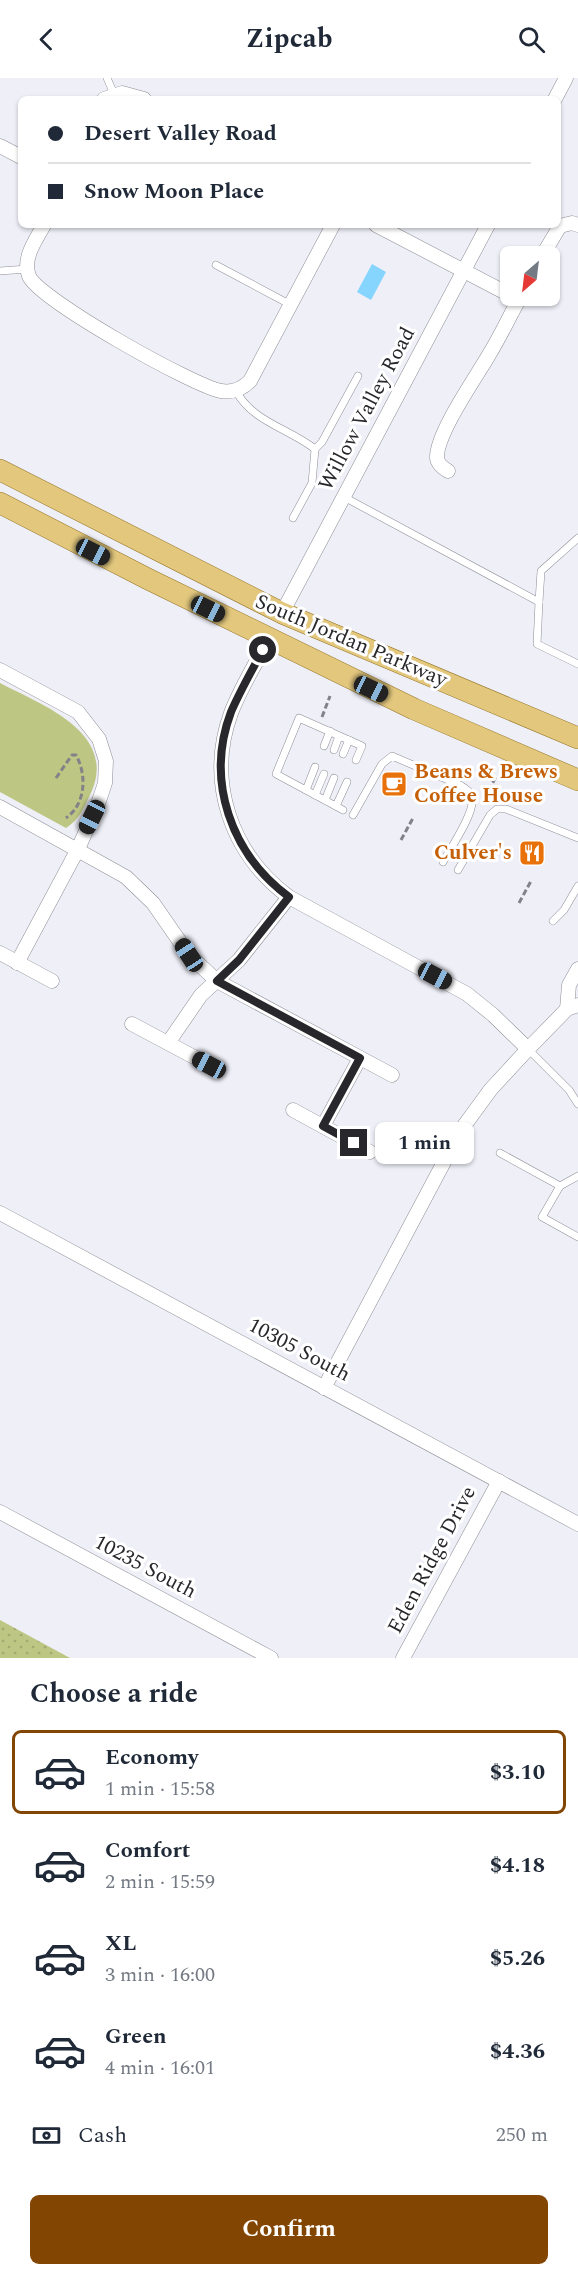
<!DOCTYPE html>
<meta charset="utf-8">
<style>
body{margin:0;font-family:Spectral,serif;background:#f2f2f3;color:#1f2937;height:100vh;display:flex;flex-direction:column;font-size:22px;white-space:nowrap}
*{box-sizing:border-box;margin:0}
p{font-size:20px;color:#747a83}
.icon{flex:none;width:33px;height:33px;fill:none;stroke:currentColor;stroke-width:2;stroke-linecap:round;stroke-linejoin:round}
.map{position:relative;height:1580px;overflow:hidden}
.sheet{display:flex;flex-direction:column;background:#fff;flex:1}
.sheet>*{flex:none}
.guide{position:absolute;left:18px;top:18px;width:543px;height:132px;border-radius:9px;box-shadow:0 2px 4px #0004;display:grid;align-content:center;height:132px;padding:0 30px;background:#fff}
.needle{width:39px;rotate:208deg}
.tools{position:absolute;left:500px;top:168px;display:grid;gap:12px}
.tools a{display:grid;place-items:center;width:60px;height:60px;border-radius:9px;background:#fff;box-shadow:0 2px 4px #0004;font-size:30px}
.end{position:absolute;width:27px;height:27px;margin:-14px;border:8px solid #28272b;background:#fff;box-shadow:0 0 0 3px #fff}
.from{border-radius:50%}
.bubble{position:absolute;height:42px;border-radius:9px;background:#fff;box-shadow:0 2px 4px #0004;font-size:20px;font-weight:700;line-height:42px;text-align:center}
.car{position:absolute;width:18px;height:36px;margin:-18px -9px;border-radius:8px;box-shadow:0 0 4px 2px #0007;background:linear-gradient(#222 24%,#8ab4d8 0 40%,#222 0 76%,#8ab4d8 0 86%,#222 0)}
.guide b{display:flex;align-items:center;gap:21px;height:57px;font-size:22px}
.guide b+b{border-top:2px solid #e0e1e3}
.guide i{width:15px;height:15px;background:#1f2937}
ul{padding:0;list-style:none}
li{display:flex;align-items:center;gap:18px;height:84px;margin:0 12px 9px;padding:0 18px;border:3px solid transparent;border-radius:9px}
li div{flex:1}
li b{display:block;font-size:22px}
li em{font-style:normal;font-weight:700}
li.current{border-color:#834602}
li>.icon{width:54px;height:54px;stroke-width:1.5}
h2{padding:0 30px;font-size:27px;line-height:72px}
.pay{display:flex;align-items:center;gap:15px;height:66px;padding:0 30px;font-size:22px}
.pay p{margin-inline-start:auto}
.primary-button{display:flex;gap:12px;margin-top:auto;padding:12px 30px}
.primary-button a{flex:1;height:69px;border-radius:9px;background:#834602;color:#fff;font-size:24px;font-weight:700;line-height:69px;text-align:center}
header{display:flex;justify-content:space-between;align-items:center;height:78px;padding:0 30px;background:#fff;font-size:27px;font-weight:700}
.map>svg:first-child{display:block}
</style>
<header><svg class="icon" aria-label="back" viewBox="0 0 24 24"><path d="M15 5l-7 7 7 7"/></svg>Zipcab<svg class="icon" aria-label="search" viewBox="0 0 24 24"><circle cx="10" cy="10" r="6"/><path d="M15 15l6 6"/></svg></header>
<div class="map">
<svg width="578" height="1580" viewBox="0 0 578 1580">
<defs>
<pattern id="grass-dots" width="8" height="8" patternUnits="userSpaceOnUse" patternTransform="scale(1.5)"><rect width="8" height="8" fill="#bdc682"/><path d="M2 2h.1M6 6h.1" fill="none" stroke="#a2aa70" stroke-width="1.8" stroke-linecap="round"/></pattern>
</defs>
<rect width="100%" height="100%" fill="#efeff8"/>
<polygon fill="url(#grass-dots)" points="0,1542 70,1580 0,1580"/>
<path fill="#bdc682" d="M0 605C42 627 120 655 90 717 83 731 80 741 66 750L0 714Z"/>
<polygon fill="#85d5fe" points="372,186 386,194 371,222 357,214"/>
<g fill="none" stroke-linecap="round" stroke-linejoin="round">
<defs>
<g id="service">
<polyline points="107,0 114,16"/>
<polyline points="216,187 291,227"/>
<polyline points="0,193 27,191"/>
<path d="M236 313C253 344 288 350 315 371L312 405 293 440"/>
<polyline points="315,371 322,364 358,298"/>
<polyline points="344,419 539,524 537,566 578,586"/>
<polyline points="539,524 541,493 578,460"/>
<polyline points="324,668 330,653"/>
<polyline points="334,672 339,658"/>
<polyline points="343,676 349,662"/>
<polyline points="306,712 315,689"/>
<polyline points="315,717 324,696"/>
<polyline points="325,722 334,700"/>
<polyline points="336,728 347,704"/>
<polyline points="343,732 276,696 299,640 362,668 356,682"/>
<path d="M353 737 382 686 392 678 460 707C466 711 472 714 472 722 474 736 450 771 443 784"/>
<polyline points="458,792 490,737 497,731 506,731 578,760"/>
<polyline points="553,843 564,832 578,808"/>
<polyline points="528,971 569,1012 578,1026"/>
<polyline points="500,1075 560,1108"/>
<polyline points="578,1098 560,1108 542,1139 578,1159"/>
</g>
<g id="minor">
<polyline points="104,21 122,15 144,21"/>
<polyline points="555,21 566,0"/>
<polyline points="0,68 21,79"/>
<path d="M44 147C36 162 22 180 29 198 38 221 195 309 221 313 233 315 242 311 250 303L333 147"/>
<polyline points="376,147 510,217"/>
<polyline points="542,178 560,148 572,145 578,147"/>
<path d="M448 393C443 390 437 386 437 379 437 354 477 298 490 275 501 257 510 237 521 218"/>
<polyline points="282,535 488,147"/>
<path d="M269 561C256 585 241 609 231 635 206 704 231 776 289 819L467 916 493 937 528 971"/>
<polyline points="0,592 78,634 99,661 106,683 105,705 98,726 78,771 17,885"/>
<polyline points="0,729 126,799 153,825 189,877 217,903 392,997"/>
<polyline points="0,875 52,903"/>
<polyline points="567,931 569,907 578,891"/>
<polyline points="132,946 209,987"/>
<polyline points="168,965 201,917 239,882 289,819"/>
<polyline points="293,1032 370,1074"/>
<polyline points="323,1048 360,980"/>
<polyline points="0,1135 578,1446"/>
<polyline points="324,1310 461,1052 491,1011 528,971 567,931 578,927"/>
<polyline points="0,1434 271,1580"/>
<polyline points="403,1580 499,1403"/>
</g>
<g id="primary">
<polyline points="0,392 282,535 578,660"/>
<polyline points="0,425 148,501 414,631 578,702"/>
</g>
</defs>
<use href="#service" stroke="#8d8d95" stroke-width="8"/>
<use href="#minor" stroke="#8d8d95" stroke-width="15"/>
<use href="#primary" stroke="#957628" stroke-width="22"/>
<g stroke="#838289" stroke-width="3" stroke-dasharray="6 3" stroke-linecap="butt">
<polyline points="322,639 330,618"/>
<path d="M56 700 72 677H76C87 697 86 726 66 740"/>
<polyline points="485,721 496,698"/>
<polyline points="401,762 413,740"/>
<polyline points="519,825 531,803"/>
</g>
<use href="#service" stroke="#fff" stroke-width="7"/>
<use href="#minor" stroke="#fff" stroke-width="14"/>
<use href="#primary" stroke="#e2c77d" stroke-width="21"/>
</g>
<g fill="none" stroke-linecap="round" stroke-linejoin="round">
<path stroke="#28272b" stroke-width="8" d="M263 572C252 592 240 613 231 634 205 703 231 776 289 819L239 882 217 903 360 980 323 1048 354 1065"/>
</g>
<defs>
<symbol id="cafe-square" viewBox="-11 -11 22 22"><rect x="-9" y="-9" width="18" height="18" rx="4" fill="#e8710a" stroke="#fff"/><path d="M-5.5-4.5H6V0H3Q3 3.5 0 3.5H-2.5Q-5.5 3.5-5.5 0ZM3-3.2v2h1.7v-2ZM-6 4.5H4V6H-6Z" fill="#fff"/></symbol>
<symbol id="restaurant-square" viewBox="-11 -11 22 22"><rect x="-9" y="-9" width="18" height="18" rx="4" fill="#e8710a" stroke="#fff"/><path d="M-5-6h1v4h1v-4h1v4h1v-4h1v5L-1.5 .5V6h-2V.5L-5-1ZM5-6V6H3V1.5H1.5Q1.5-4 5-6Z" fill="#fff"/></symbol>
</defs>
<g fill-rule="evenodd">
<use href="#cafe-square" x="379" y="691" width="30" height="30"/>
<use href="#restaurant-square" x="517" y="760" width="30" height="30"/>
</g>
<g text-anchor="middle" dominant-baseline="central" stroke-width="6" stroke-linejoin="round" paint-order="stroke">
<g font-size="21" fill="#28272b" stroke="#fff">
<text transform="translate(367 331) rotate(-62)">Willow Valley Road</text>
<text transform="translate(351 563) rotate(23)">South Jordan Parkway</text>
<text transform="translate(299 1272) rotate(28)">10305 South</text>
<text transform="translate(432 1482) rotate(-62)">Eden Ridge Drive</text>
<text transform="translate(145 1489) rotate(28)">10235 South</text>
</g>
<g font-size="21" font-weight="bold" fill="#c56008" stroke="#fff" text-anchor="start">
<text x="414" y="694">Beans &amp; Brews<tspan x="414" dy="24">Coffee House</tspan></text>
<text x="512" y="775" text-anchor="end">Culver's</text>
</g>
</g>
</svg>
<div class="tools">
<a><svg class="needle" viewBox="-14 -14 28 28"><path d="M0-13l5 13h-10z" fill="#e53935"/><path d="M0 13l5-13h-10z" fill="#747a83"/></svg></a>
</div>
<i class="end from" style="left:263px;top:572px"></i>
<i class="end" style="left:354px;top:1065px"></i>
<div class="bubble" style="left:375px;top:1044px;width:99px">1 min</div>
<i class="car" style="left:93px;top:474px;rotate:117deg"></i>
<i class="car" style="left:208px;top:531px;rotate:116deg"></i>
<i class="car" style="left:371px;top:611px;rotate:115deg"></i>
<i class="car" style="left:92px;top:739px;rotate:206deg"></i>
<i class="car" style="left:189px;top:877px;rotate:327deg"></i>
<i class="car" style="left:435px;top:898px;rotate:118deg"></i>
<i class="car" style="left:209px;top:987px;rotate:298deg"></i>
<div class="guide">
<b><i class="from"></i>Desert Valley Road</b>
<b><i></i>Snow Moon Place</b>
</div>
</div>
<section class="sheet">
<h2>Choose a ride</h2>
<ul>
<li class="current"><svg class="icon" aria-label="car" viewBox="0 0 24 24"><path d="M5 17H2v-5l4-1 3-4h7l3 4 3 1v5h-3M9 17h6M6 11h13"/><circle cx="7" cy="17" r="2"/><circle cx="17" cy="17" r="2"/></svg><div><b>Economy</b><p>1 min · 15:58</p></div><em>$3.10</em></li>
<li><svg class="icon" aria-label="car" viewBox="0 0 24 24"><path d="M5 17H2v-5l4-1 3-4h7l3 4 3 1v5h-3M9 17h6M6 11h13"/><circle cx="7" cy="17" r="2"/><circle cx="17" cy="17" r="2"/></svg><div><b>Comfort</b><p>2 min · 15:59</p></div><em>$4.18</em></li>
<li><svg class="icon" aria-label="car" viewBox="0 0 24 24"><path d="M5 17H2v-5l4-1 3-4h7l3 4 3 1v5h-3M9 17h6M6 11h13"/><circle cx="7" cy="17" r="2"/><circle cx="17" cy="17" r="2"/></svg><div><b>XL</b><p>3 min · 16:00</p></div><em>$5.26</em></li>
<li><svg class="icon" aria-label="car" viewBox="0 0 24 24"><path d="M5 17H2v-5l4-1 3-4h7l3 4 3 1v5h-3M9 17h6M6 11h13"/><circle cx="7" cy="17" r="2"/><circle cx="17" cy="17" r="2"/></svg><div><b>Green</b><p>4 min · 16:01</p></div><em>$4.36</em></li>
</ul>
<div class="pay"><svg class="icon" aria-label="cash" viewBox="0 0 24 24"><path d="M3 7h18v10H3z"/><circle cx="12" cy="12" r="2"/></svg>Cash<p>250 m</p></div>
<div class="primary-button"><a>Confirm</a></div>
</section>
